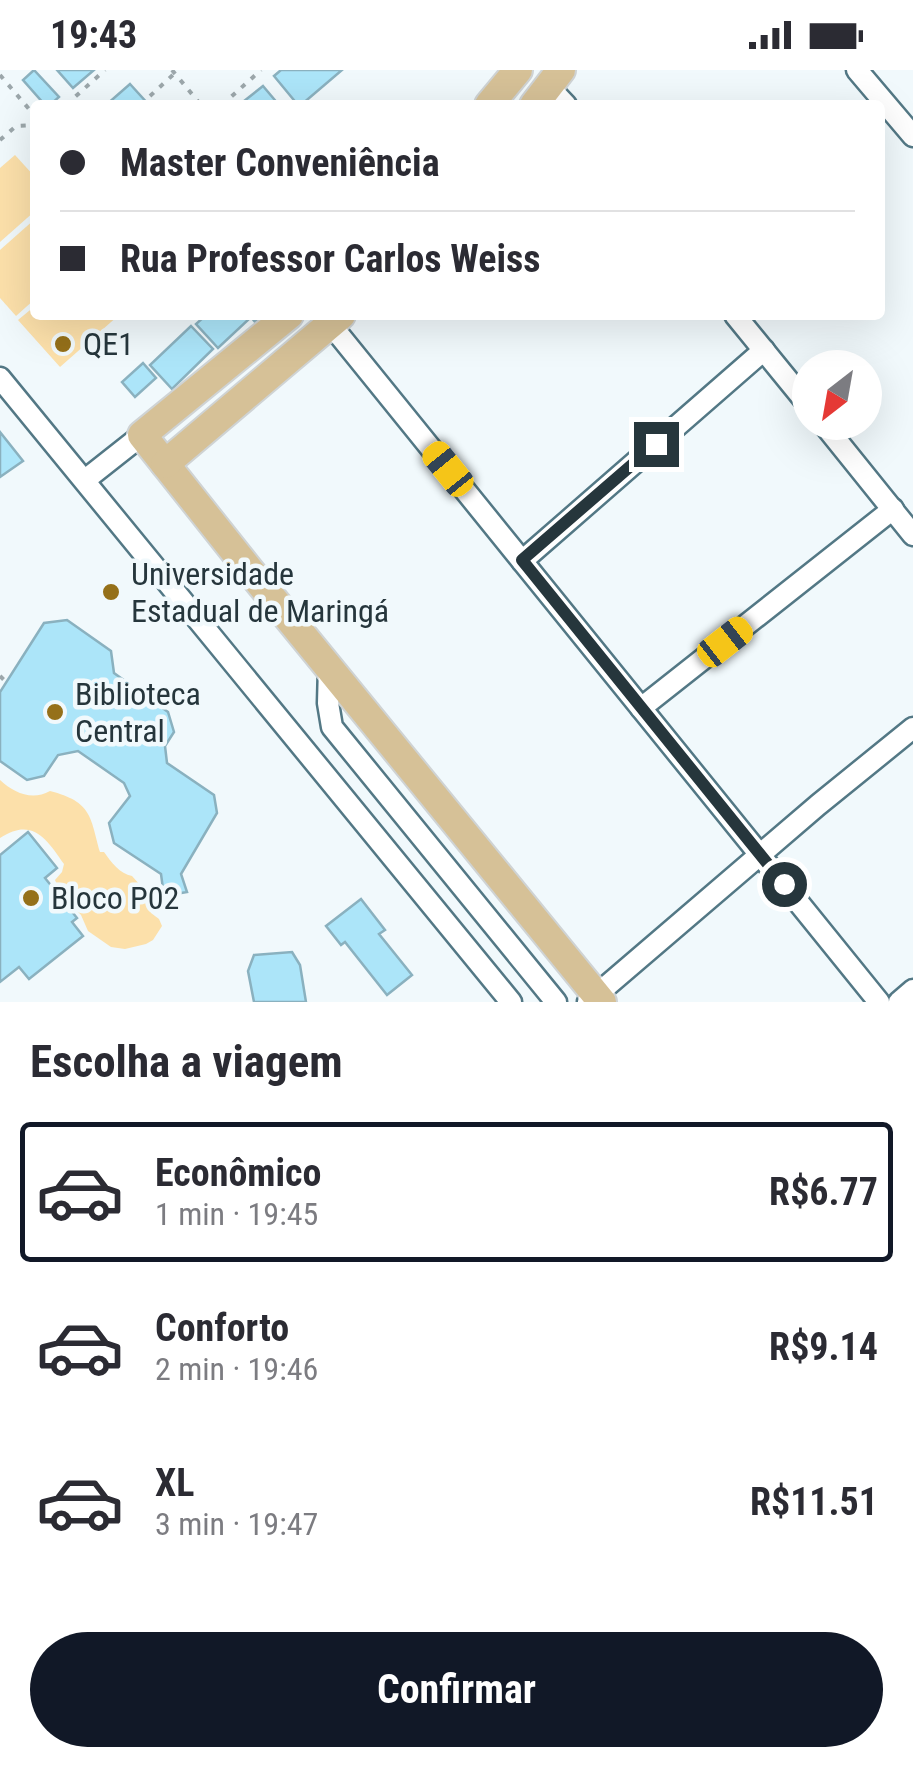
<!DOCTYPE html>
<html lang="pt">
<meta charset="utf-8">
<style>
body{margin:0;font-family:"Roboto Condensed",sans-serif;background:#f7f7f7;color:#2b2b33;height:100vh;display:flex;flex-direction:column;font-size:38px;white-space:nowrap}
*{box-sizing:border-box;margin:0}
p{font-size:32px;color:#7c7c81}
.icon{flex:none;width:55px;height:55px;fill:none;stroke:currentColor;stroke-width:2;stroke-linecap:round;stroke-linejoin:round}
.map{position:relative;height:932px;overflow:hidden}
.drawer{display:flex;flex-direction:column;background:#fff;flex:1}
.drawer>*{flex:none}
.top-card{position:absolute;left:30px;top:30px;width:855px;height:220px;border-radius:10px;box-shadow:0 10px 40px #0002;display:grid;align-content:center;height:220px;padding:0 30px;background:#fff}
.needle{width:65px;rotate:211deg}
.fabs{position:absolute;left:792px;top:280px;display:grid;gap:20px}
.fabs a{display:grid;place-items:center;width:90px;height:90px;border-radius:50%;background:#fff;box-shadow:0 10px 40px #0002;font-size:50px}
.end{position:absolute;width:45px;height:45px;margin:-22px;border:12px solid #26363c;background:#fff;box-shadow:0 0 0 5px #fff}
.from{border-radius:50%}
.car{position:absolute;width:30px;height:60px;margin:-30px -15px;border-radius:12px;box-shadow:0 0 8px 2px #0007;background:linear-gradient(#f5c518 24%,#345 0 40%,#f5c518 0 76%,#345 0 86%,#f5c518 0)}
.top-card b{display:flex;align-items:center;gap:35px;height:95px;font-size:38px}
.top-card b+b{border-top:2px solid #e1e1e2}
.top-card i{width:25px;height:25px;background:#2b2b33}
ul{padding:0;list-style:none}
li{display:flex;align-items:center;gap:30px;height:140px;margin:0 20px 15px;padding:0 10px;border:5px solid transparent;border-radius:10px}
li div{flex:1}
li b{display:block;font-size:38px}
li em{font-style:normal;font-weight:700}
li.active{border-color:#111827}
li>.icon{width:90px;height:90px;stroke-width:1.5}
h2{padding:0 30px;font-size:45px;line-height:120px}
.cta{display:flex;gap:20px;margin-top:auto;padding:20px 30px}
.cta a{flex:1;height:115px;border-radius:60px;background:#111827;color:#fff;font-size:40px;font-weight:700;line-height:115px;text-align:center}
.status{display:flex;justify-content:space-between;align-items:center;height:70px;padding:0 50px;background:#fff;direction:ltr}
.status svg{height:28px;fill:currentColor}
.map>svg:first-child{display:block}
</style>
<div class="status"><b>19:43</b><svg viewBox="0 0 49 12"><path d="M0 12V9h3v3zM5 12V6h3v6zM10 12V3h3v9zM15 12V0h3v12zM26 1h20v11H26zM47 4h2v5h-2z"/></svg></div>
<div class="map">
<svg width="913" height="932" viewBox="0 0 913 932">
<rect width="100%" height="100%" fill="#f1f9fc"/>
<g fill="#fce0aa">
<polygon points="15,85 35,107 35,141 0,172 0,98"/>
<polygon points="35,149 35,229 16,246 0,228 0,180"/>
<polygon points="35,236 35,245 119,245 60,297 18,250"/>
<path d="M0 710C14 723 32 731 50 721 92 732 90 746 100 782H104C111 792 120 804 132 806L148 824 151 843 159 849 162 856 153 870 146 874 125 879 111 877 88 861 81 845 61 824 55 810 62 802 64 794C46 768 32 747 0 768Z"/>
</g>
<g fill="#ace5f9" stroke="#8ab1bf" stroke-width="2.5">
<polygon points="34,0 59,27 50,35 45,35 23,10"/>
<polygon points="57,0 94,0 73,18"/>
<polygon points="281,0 342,0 301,35 298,35 274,6"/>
<polygon points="130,14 149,35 106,35"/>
<polygon points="263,16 279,35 239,35"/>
<polygon points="206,245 263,245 255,252 251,247 218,278 196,254"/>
<polygon points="191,256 213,279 172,319 150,295"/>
<polygon points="143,293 156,308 135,327 122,312"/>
<polygon points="0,362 23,391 0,407"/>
<polygon points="67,550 111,581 114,603 168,642 174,662 165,676 167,693 214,725 217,743 181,804 187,822 164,826 161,804 114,773 109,753 130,726 124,713 78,681 58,685 44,706 27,710 0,691 0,622 44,553"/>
<polygon points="28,762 57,798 45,808 77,848 72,852 83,866 29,909 19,897 0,912 0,785"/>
<polygon points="361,829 385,860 379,864 412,905 387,925 345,872 341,875 326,856"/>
<polygon points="292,882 300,895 306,932 254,932 248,901 254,885"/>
</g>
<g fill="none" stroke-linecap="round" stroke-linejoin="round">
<defs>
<g id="minor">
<polyline points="857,0 913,66"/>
<polyline points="549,17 566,35"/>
<polyline points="323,245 879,932"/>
<polyline points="735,245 810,337"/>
<polyline points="0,308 511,932"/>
<polyline points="822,352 913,465"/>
<polyline points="85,410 142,365"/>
<polyline points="522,491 764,280"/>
<polyline points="329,597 328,633 332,657 556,932"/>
<polyline points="641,638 893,439"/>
<polyline points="588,932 818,735 913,658"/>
<polyline points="899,932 913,920"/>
</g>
<g id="major">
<polyline points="489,35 518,0"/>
<polyline points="534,35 561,0"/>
<polyline points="289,245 142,365 250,501 602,932"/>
<polyline points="165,394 341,245"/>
</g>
</defs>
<use href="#minor" stroke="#537885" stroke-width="25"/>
<use href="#major" stroke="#cfd3d4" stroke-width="32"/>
<g stroke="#9ca7ab" stroke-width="4" stroke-dasharray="5 8" stroke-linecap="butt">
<polyline points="172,0 201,35"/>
<polyline points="0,5 35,46"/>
<polyline points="150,26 175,3"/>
<polyline points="66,35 105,0"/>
<polyline points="222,35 261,0"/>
<polyline points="0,70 16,56 35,55"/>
<polyline points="0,606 6,612"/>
</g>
<use href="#minor" stroke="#fff" stroke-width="20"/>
<use href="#major" stroke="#d6c197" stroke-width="28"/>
</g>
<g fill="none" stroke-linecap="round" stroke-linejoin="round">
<polyline stroke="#26363c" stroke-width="12" points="656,374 522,490 784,814"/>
</g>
<g fill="#957019" stroke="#f1f9fc" stroke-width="4">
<circle cx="63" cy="274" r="10"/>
<circle cx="111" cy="522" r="10"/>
<circle cx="55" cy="642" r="10"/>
<circle cx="31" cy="828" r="10"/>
</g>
<g text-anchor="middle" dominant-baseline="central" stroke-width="9" stroke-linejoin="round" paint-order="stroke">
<g font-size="32" fill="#26363c" stroke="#f1f9fc" text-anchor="start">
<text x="83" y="274">QE1</text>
<text x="131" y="504">Universidade<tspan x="131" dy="37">Estadual de Maringá</tspan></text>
<text x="75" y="624">Biblioteca<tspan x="75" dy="37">Central</tspan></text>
<text x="51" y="828">Bloco P02</text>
</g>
</g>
</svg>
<div class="fabs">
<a><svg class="needle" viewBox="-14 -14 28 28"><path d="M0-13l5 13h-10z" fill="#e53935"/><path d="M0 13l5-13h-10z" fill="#7c7c81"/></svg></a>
</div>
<i class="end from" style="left:784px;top:814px"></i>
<i class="end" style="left:656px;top:374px"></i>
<i class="car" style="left:448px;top:399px;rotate:321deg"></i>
<i class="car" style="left:725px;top:572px;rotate:52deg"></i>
<div class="top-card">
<b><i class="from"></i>Master Conveniência</b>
<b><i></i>Rua Professor Carlos Weiss</b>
</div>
</div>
<section class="drawer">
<h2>Escolha a viagem</h2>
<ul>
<li class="active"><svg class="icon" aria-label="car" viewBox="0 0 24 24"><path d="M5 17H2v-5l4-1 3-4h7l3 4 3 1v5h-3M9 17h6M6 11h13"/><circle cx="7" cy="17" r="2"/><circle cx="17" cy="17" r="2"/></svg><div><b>Econômico</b><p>1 min · 19:45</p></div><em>R$6.77</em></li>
<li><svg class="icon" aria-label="car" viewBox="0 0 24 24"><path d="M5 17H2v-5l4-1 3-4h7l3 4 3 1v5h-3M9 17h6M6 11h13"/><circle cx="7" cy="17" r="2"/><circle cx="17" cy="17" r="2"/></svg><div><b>Conforto</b><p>2 min · 19:46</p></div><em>R$9.14</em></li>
<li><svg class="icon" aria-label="car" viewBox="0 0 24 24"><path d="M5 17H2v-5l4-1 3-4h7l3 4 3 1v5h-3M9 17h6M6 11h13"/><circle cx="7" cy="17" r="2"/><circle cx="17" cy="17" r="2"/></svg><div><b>XL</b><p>3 min · 19:47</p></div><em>R$11.51</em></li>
</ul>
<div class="cta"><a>Confirmar</a></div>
</section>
